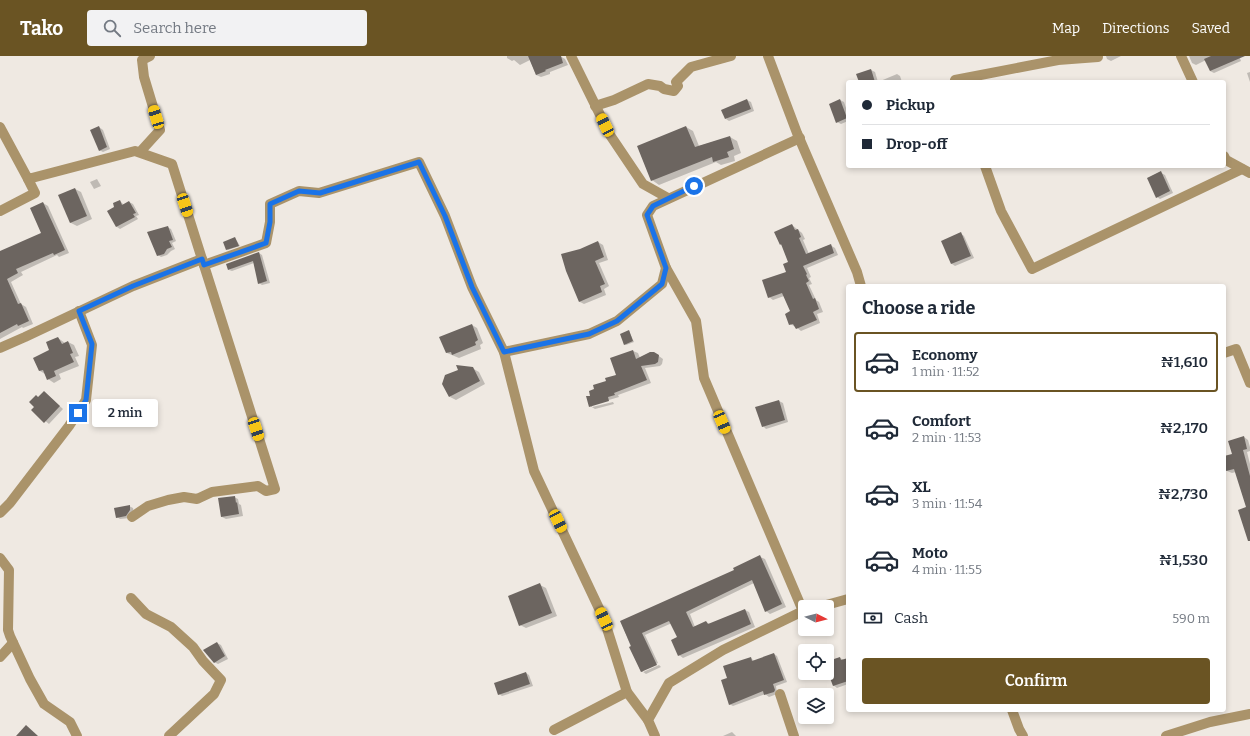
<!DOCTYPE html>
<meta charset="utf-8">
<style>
body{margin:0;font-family:Bitter,serif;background:#f2f2f3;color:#1f2937;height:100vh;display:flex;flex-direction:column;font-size:15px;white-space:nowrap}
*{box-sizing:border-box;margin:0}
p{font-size:13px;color:#747a83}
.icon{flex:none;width:22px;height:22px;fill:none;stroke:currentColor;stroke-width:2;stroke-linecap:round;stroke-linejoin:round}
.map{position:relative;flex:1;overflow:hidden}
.sheet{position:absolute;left:846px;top:228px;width:380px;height:428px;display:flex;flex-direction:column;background:#fff;border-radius:4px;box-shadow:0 2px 6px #0003}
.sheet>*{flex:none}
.guide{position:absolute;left:846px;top:24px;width:380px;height:88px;border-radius:4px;box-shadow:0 2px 6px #0003;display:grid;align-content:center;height:88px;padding:0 16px;background:#fff}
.needle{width:26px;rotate:96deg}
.buttons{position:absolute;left:798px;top:544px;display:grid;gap:8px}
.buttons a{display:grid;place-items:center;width:36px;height:36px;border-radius:4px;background:#fff;box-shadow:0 2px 6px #0003;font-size:20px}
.end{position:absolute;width:18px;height:18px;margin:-9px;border:5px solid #1a73e8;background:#fff;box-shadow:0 0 0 2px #fff}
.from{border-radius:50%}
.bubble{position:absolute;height:28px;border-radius:4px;background:#fff;box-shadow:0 2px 6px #0003;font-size:13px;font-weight:600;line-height:28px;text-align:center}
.car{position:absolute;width:12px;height:24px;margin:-12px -6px;border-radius:5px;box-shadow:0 0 3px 1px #0007;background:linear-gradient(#f5c518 24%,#345 0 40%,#f5c518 0 76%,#345 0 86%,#f5c518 0)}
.guide b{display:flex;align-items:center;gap:14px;height:38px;font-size:15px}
.guide b+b{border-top:1px solid #e0e1e3}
.guide i{width:10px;height:10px;background:#1f2937}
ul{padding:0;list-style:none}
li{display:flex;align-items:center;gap:12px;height:60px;margin:0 8px 6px;padding:0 8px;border:2px solid transparent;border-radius:4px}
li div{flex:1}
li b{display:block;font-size:15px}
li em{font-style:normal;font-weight:600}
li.current{border-color:#6a5423}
li>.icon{width:36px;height:36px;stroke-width:1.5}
h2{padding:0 16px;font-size:18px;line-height:48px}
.pay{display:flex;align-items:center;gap:10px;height:44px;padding:0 16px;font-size:15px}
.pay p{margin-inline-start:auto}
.button{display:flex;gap:8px;margin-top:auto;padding:8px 16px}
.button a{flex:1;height:46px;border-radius:4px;background:#6a5423;color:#fff;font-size:16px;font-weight:600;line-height:46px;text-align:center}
header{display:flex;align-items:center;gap:24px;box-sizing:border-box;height:56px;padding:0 20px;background:#6a5423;color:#fff}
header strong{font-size:19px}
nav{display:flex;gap:22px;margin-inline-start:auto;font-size:14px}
.search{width:280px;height:36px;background:#f2f2f3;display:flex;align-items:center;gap:10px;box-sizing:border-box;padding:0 14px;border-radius:4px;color:#747a83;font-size:15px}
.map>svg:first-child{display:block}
</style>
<header>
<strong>Tako</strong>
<div class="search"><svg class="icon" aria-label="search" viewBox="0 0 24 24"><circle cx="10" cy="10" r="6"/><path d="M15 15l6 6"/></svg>Search here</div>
<nav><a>Map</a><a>Directions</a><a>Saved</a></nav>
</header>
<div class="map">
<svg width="1250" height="680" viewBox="0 0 1250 680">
<rect width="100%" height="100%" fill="#efe9e2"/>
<g fill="#0003">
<polygon points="507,0 560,0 565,3 568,9 550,16 550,18 541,21 536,19 530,4 520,9 514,4 512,5 507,2"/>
<polygon points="1106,0 1121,0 1111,5 1107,3"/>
<polygon points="1189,0 1239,0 1241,5 1214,17 1210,15 1206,4 1196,9 1192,7"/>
<polygon points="871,14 875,16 878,26 860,26"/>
<polygon points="1250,16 1250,26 1247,17"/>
<polygon points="897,18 900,20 902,26 878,26"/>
<polygon points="747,44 751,46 754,55 729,65 726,63"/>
<polygon points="840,44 844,46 848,58 848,65 841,68 837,66"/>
<polygon points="99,71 103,74 110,93 103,96 99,94"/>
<polygon points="686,71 693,75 699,90 730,81 737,85 741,97 734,100 735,105 721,109 716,106 659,129 652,124"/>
<polygon points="1161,117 1165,119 1173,137 1160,143 1157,141"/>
<polygon points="97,123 101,130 94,133 90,126"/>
<polygon points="75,133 81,136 92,163 77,170 71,167 60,140"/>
<polygon points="120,145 124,149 129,146 133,148 139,159 136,160 138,163 120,173 117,171 115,152"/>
<polygon points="43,147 48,150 69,197 59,201 57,199 21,216 23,219 11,226 21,248 26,251 33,268 23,272 22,271 0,283 0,196 42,178"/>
<polygon points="792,169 802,177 805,183 803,184 809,198 830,189 835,192 838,199 807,212 811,221 809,222 812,228 809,229 816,244 819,246 823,256 817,258 820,267 801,275 796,271 790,268 791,256 784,240 773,244 769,241 788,217 790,206 783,190 780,188"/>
<polygon points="167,171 171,173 176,185 172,187 175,193 171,195 167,199 161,201 158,199"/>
<polygon points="960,177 964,180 974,202 955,210 952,208 942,186"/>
<polygon points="235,182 240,190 228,194 227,194"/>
<polygon points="598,186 603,189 608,204 599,207 609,230 604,233 606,239 584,248 580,246 580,194"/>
<polygon points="259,197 262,199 270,227 262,229 259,227 254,207 232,215 229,214"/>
<polygon points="472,269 477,272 483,287 480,289 481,293 459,302 447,297"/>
<polygon points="629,275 634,286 626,289 624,288"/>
<polygon points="58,282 65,287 68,286 74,289 79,300 75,301 79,310 59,318 61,323 54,327 48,323 45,318 40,315 34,302 51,295"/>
<polygon points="633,295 638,297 640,302 656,298 663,303 662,308 660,310 645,312 651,327 618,339 619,341 592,349 592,351 613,346 614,348 595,353 590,350 591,340 617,319"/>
<polygon points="472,312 479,316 485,328 456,344 450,341"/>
<polygon points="44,336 63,353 49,368 32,354 35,351 39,341"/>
<polygon points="779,345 783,347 788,366 766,373 763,370"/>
<polygon points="1244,381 1248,384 1250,391 1250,395 1247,396 1250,408 1250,479 1247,452 1236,416 1232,417 1227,415 1224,404 1224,401 1233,399"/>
<polygon points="234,441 238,443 239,448 241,449 243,460 226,463 222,461"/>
<polygon points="129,450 133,452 134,457 130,462 120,463 117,461"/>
<polygon points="760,501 765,503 786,551 770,558 766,555 754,527 690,558 695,571 706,566 710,568 745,554 749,556 755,571 683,602 679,599 679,581 672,567 645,579 658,607 643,614 643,616 641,616 621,566 735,515"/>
<polygon points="540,529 546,532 557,560 526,572 520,569"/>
<polygon points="217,587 221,589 228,603 218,608 214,606"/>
<polygon points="774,598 777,600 787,626 776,630 777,638 769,641 765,638 733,650 729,648 728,623 751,602 754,605"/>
<polygon points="840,602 844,604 848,604 848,628 837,632 833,629 827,610 833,608"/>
<polygon points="659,609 661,611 646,618 643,616"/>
<polygon points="526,617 529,619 533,630 502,640 499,638"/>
<polygon points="732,676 736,680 723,680"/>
</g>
<g fill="#6c6560">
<polygon points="528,0 561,0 563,7 545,14 546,15 536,19"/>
<polygon points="1211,0 1245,0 1210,15 1204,3"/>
<polygon points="871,13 875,26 859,26 856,18"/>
<polygon points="747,43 751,53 725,63 721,54"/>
<polygon points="840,43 847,62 836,67 829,48"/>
<polygon points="99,70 107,91 99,95 90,74"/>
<polygon points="686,70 695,91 730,80 734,93 727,96 729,101 713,106 712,101 651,125 637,90"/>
<polygon points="1161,115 1170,135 1156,142 1147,122"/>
<polygon points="75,132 87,160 70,167 58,139"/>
<polygon points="120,144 122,149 129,145 136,157 133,158 135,161 116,171 107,155 114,151 113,147"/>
<polygon points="43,146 65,194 54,199 53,197 16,213 18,217 7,223 18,248 21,247 29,265 18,270 17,268 0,277 0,195 41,177 30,152"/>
<polygon points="792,168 795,174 798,173 801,181 799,182 806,198 831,188 834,197 803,210 807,218 806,219 809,225 806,227 813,243 815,242 819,253 813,256 817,264 796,273 793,268 789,269 785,258 790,255 782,237 768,242 762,224 786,216 783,208 788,206 781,188 780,189 774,176"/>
<polygon points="168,170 173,184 169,185 172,191 167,193 164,198 157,200 147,176"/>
<polygon points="961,176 971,200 951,208 941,185"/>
<polygon points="235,181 239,190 226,194 223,186"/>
<polygon points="598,185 604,201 595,205 605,228 600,230 602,236 579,246 566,215 561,198 580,193"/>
<polygon points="259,196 267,225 258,228 253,205 228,214 226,208"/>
<polygon points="472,268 478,284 475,286 476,289 452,299 451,296 446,297 439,281"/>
<polygon points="629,274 633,285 624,289 620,278"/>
<polygon points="58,281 62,288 68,285 73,297 70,298 74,306 54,315 56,320 47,324 43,314 39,315 33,302 49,294 46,286"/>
<polygon points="633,294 636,303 650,296 654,296 659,299 658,306 655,308 641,310 647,324 614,337 615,339 608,341 609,345 589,351 586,340 590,340 589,335 594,333 593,329 606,325 605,322 616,319 610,302"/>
<polygon points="456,309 473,311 480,325 449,341 442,328 445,319 458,314"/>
<polygon points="44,335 60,350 44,367 31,354 34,351 29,346 36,339 38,341"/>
<polygon points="779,344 785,364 762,371 755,351"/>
<polygon points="1244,380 1247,393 1243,394 1250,420 1250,485 1248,485 1238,454 1246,451 1234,413 1226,415 1224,408 1224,400 1232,398 1228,385"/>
<polygon points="235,440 236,447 237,446 239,458 221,461 218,442"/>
<polygon points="130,449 130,454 126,460 116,462 114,452"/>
<polygon points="760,499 782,548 765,556 752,524 725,537 686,556 693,571 706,565 708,568 745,553 751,568 678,600 671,584 677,581 669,565 642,577 657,609 641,616 629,591 631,590 620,565 734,514 733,512"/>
<polygon points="540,527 552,557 519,570 508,540"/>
<polygon points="217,586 225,600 214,607 203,594"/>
<polygon points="774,597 784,624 773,628 775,634 774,636 764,639 763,635 729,649 721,624 727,622 723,610 751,601 752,605"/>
<polygon points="840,601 841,604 848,602 848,625 833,630 827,614 827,609 832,607 831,604"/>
<polygon points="526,616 530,628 498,639 494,627"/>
<polygon points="26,669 38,680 16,680"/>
</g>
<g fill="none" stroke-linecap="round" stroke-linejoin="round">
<g stroke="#aa936a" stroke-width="10">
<polyline points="571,0 610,79 643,128 668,142"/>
<polyline points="768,0 797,77 857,216 861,230"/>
<polyline points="1181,0 1193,26"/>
<polyline points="956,26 955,24 1058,4 1098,1"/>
<polyline points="595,50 614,44 648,28 660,30 664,33 674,35 678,30 676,26 691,11 731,0"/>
<polyline points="0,71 28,123 135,95 172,108 202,203"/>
<polyline points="140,96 160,74 144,21 142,4 150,0"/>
<polyline points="1224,100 1226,104 1250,117"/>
<polyline points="985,110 1001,155 1032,213 1242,113"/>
<polyline points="0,155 35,137 28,123"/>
<polyline points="204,209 266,187 270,166 270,148 299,135 319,137 419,106 445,160 472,231 504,296 589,278 617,265 662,228 666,212 647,159 653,150 800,82"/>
<polyline points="666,212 696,265 704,322 803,555 805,555"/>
<polyline points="0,292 25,281 133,230 202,203 275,433 266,435 258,430 212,436 197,443 184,441 168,444 148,450 132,461"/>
<polyline points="504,296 534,415 604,563 627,636 648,664"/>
<polyline points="1224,297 1236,293 1250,327"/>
<polyline points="0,457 10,447 69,370 86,344 92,289 79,255"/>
<polyline points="0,502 9,514 8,574 10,580 30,623 44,648 70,666 77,680"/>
<polyline points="131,542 146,558 171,571 193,591 203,605 221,624 214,638 169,680"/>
<polyline points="819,551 848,543"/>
<polyline points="0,601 13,587"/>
<polyline points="780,638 794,680"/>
<polyline points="1012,654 1019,673 1023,680"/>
<polyline points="554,674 627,636"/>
<polyline points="655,680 648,664 669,627 723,594 803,555"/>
<polyline points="1166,680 1210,666 1250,658"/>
</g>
</g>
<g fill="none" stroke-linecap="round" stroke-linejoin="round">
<polyline stroke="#1a73e8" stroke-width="5" points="78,357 86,344 92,288 79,255 133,230 202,203 204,209 266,187 270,166 270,148 299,135 320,137 419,106 445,160 472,231 504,296 589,278 617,265 662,228 666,212 647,159 653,150 694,130"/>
</g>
</svg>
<div class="buttons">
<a><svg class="needle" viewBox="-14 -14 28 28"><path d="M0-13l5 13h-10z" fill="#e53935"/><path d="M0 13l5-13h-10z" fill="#747a83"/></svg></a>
<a><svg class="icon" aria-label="locate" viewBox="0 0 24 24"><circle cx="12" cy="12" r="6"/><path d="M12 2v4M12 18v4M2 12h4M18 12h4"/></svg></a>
<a><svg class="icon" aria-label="layers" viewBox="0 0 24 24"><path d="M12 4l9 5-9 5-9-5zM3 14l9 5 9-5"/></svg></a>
</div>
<i class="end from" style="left:694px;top:130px"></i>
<i class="end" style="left:78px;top:357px"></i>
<div class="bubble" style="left:92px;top:343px;width:66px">2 min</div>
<i class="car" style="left:156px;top:61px;rotate:343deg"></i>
<i class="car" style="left:605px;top:69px;rotate:334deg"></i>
<i class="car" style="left:185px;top:149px;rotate:162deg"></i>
<i class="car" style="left:722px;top:366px;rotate:157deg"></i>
<i class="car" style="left:256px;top:373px;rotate:162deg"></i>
<i class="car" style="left:558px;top:465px;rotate:154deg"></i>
<i class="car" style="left:604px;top:563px;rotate:335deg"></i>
<div class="guide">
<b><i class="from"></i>Pickup</b>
<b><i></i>Drop-off</b>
</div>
<section class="sheet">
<h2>Choose a ride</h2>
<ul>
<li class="current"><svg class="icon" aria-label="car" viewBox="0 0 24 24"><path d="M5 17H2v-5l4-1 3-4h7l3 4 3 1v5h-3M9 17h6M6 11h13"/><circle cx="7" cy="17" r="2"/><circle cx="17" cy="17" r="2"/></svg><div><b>Economy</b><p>1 min · 11:52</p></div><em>₦1,610</em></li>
<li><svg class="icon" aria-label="car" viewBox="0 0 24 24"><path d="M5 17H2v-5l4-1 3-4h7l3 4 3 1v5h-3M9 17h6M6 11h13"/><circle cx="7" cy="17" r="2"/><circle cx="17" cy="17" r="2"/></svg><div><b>Comfort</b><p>2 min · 11:53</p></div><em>₦2,170</em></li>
<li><svg class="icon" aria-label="car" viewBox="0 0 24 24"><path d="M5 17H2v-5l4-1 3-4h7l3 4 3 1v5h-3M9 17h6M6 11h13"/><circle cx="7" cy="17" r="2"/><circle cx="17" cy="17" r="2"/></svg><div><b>XL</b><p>3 min · 11:54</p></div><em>₦2,730</em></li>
<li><svg class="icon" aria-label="car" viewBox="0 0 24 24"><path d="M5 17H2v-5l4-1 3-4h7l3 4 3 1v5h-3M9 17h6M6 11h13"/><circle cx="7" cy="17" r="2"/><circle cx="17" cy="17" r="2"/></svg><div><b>Moto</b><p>4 min · 11:55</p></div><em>₦1,530</em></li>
</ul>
<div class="pay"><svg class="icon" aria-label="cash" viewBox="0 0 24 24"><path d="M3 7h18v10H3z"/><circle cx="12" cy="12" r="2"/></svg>Cash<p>590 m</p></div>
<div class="button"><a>Confirm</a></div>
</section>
</div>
